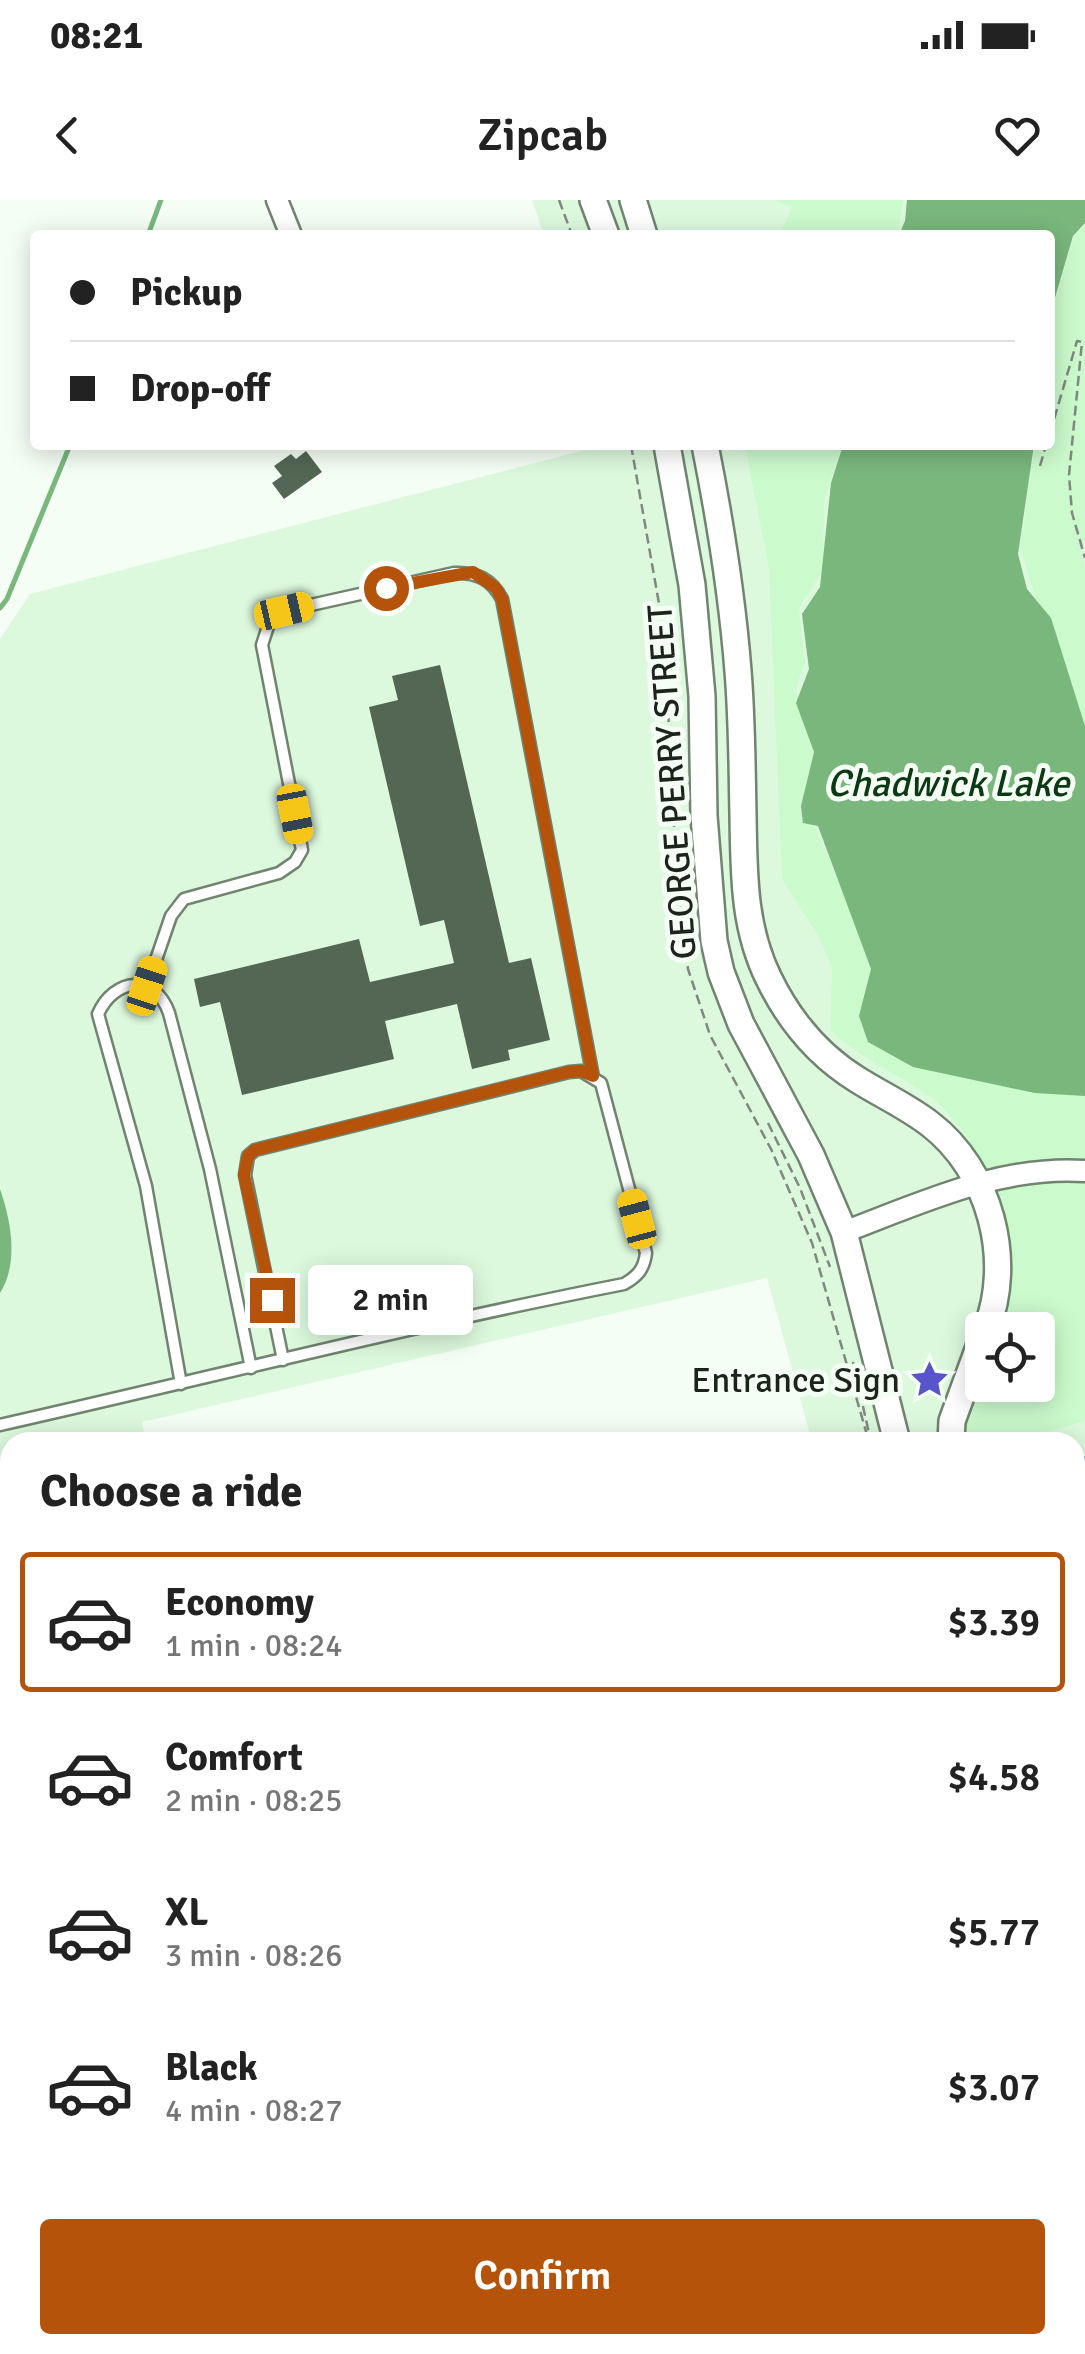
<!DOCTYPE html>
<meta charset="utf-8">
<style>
body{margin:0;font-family:Signika,sans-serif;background:#f6f6f6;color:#222;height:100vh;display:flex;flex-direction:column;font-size:38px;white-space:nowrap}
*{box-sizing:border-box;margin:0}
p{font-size:32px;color:#767676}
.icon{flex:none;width:55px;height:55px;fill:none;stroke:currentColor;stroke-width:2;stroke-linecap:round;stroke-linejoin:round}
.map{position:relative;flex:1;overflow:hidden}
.side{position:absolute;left:0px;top:1232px;width:1085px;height:922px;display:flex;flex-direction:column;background:#fff;border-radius:30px 30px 0 0;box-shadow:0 5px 25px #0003}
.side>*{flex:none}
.banner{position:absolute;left:30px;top:30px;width:1025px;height:220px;border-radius:10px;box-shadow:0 5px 25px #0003;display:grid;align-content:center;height:220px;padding:0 40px;background:#fff}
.controls{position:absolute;left:965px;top:1112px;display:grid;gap:20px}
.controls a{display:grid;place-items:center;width:90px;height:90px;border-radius:10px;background:#fff;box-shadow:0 5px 25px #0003;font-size:50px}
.end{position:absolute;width:45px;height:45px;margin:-22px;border:12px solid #b45309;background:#fff;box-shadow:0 0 0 5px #fff}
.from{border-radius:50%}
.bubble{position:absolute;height:70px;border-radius:10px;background:#fff;box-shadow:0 5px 25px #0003;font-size:32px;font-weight:600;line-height:70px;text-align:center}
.car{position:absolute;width:30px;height:60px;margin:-30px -15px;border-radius:12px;box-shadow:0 0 8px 2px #0007;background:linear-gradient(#f5c518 24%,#345 0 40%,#f5c518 0 76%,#345 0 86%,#f5c518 0)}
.banner b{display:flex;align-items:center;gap:35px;height:95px;font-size:38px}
.banner b+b{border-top:2px solid #e0e0e0}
.banner i{width:25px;height:25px;background:#222}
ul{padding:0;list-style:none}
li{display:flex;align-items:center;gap:30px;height:140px;margin:0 20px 15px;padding:0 20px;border:5px solid transparent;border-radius:10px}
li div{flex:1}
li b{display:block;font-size:38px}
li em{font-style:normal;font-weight:600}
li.current{border-color:#b45309}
li>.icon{width:90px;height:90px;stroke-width:1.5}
h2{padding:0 40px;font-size:45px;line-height:120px}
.button{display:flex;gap:20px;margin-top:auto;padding:20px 40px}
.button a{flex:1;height:115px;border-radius:10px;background:#b45309;color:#fff;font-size:40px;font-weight:600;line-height:115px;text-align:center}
.status{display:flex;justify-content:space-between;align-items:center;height:70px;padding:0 50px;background:#fff;direction:ltr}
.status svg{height:28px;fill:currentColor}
header{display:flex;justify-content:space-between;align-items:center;height:130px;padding:0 40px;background:#fff;font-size:45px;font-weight:600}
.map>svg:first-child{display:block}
</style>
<div class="status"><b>08:21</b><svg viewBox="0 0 49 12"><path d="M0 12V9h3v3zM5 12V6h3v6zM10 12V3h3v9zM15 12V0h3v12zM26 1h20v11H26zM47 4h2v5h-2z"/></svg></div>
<header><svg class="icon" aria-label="back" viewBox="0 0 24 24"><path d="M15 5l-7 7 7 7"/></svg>Zipcab<svg class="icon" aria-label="heart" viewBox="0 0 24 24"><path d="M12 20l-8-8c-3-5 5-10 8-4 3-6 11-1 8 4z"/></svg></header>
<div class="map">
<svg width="1085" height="2154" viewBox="0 0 1085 2154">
<rect width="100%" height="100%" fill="#f5fef5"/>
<path fill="#dcf9dd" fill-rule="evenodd" d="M532 0H1085V2154H0V439L30 394 604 245H1050V35H544ZM767 1078 812 1242H1075V2145H10V1242H146L142 1222ZM982 1130H1038V1185H982Z"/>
<g fill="#cbfacc">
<polygon points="775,0 903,0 897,35 780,35 792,8"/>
<polygon points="1085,25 1085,340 1081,351 1085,368 1085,541 1065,490 1020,348 1035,245 1050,245 1050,118 1074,37"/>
<path d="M745 245H842L824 301 823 370 799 408 805 462 795 491 813 552 801 607 816 629 850 708 868 761 870 770 862 813 1085 894V1221L1012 1242H963L964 1222 982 1168V1185H1038V1130H997C1001 1103 1009 1073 1008 1046 1006 1000 966 919 926 894 893 872 860 858 831 830L832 767 818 735 782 679 769 369Z"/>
</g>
<g fill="#79b77d">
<polygon points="907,0 1085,0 1085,23 1073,36 1050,115 1050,35 899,35 905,21"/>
<polygon points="843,245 1034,245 1018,354 1027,389 1051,418 1085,526 1085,896 1035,893 913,867 868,842 859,816 871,769 818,626 803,623 801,606 814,552 796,503 809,469 802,414 820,387 831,283"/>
<path d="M0 989C11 1021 19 1063 0 1093Z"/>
</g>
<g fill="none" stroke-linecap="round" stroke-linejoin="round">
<g stroke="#79b77d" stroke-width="5">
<polyline points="148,35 161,0"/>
<polyline points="0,408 7,399 70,245"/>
<polyline points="1075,1485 1085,1498"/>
<polyline points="0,1789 10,1785"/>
</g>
</g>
<g fill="#536754">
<polygon points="306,251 322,272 284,299 272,283 282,276 274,266 291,254 296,259"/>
<polygon points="440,465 509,763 531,758 550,840 508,850 510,860 472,869 457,804 385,821 394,859 242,895 220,802 200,807 194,779 359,739 370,782 454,763 444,720 420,726 369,507 398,500 392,476"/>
</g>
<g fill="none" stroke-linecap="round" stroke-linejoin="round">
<defs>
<g id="service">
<path d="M147 786 171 716 184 699 279 673 295 662 302 650 262 445 270 420 284 411 454 373C477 372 491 379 502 399L593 877"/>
<path d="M181 1184 146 986 98 814C114 778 155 773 169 813L210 969 251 1168"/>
<path d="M0 1225C208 1178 415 1125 624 1084 638 1076 644 1069 646 1053L601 883 581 871 569 872 255 950 248 956 245 975 283 1160"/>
<polyline points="1075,2019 1085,2028"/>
<polyline points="1075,2065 1085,2074"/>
<polyline points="1075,2120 1085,2094"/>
<polyline points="1063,2154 1066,2145"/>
</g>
<g id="minor">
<polyline points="277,0 291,35"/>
<path d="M844 1032C921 1003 1001 965 1085 971"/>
</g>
<g id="tertiary">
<polyline points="593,0 606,35"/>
<polyline points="633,0 644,35"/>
<polyline points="667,245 692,385 702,496 704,616 714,741 721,772 741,824 811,955 844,1032 897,1242"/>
<path d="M705 245C720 320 732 395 738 471 742 519 742 567 743 615 744 672 743 727 769 779 789 820 819 856 858 880 882 895 908 907 930 924 990 970 1014 1060 986 1130"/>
<polyline points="951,1242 952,1221 982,1139"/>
<polyline points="1075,1582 1085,1598"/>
<polyline points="1075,1653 1085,1667"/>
</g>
<g id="primary">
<polyline points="1075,1278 1085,1275"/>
<polyline points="1075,1332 1085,1329"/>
<polyline points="0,1671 10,1667"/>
<polyline points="0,1723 10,1719"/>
</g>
</defs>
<use href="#service" stroke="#708470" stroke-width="15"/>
<use href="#minor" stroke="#708470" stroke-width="25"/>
<use href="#tertiary" stroke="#708470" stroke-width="30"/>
<use href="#primary" stroke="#6167a4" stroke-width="38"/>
<g stroke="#808880" stroke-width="2.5" stroke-dasharray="10 5" stroke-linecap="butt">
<polyline points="559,0 572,35"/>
<polyline points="1050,233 1077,141 1082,142 1069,275 1072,313 1085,358"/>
<polyline points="631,245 664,432 676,663 688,769 710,835 771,949 812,1043 869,1242"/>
<polyline points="1040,266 1046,245"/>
<polyline points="678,484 680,511"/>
<polyline points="768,923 800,988 830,1067"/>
<polyline points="853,1162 871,1242"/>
<polyline points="0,2080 10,2076"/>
<polyline points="564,2145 564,2154"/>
</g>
<use href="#service" stroke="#fff" stroke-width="10"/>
<use href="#minor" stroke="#fff" stroke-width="20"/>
<use href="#tertiary" stroke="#fff" stroke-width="25"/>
<use href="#primary" stroke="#b7b9f4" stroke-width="32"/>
</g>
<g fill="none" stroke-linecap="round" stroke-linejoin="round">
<polyline stroke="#b45309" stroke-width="12" points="272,1100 244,975 248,956 255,950 568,872 581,871 593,876 502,399 496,388 473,372 386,388"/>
</g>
<defs>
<symbol id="sight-bare" viewBox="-9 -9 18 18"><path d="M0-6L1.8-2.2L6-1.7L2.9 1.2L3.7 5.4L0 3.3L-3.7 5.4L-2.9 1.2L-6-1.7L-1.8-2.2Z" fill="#5854cb" stroke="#f5fef5" stroke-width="2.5" paint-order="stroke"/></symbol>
</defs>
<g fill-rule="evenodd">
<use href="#sight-bare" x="902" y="1152" width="55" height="55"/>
</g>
<g text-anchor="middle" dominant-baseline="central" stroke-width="10" stroke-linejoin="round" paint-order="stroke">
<g font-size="35" fill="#1b231b" stroke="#f5fef5">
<text transform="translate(672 582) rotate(-94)">GEORGE PERRY STREET</text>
</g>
<g font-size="35" fill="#1b231b" stroke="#f5fef5" text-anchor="end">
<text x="900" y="1180">Entrance Sign</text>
</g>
<g font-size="38" font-style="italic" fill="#0c3913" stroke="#f5fef5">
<text x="948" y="583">Chadwick Lake</text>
</g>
</g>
</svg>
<div class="controls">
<a><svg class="icon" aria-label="locate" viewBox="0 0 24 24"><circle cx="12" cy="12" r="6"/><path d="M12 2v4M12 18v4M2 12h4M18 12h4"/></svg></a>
</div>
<i class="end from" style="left:386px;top:388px"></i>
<i class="end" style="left:272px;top:1100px"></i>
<div class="bubble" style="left:308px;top:1065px;width:165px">2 min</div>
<i class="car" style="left:284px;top:411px;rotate:77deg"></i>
<i class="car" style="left:295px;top:614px;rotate:169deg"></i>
<i class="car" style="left:147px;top:786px;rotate:18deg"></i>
<i class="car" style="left:637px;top:1019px;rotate:345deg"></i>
<div class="banner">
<b><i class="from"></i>Pickup</b>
<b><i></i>Drop-off</b>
</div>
<section class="side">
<h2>Choose a ride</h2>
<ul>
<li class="current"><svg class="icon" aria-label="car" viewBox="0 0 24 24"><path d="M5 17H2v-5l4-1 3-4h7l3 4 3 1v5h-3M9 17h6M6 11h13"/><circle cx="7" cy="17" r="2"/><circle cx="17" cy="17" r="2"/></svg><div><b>Economy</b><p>1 min · 08:24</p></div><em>$3.39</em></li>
<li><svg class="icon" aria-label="car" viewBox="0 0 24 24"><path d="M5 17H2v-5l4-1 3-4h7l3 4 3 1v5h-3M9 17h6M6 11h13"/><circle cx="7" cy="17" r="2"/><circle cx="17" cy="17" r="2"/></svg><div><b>Comfort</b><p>2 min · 08:25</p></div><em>$4.58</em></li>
<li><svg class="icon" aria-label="car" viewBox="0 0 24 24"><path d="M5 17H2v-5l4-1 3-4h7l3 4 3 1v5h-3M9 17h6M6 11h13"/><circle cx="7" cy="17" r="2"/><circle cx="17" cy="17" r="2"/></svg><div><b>XL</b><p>3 min · 08:26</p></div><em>$5.77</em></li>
<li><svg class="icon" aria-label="car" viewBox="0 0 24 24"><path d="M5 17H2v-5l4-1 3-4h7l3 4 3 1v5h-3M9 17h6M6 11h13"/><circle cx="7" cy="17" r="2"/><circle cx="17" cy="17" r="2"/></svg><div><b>Black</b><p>4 min · 08:27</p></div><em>$3.07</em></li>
</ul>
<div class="button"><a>Confirm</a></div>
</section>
</div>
